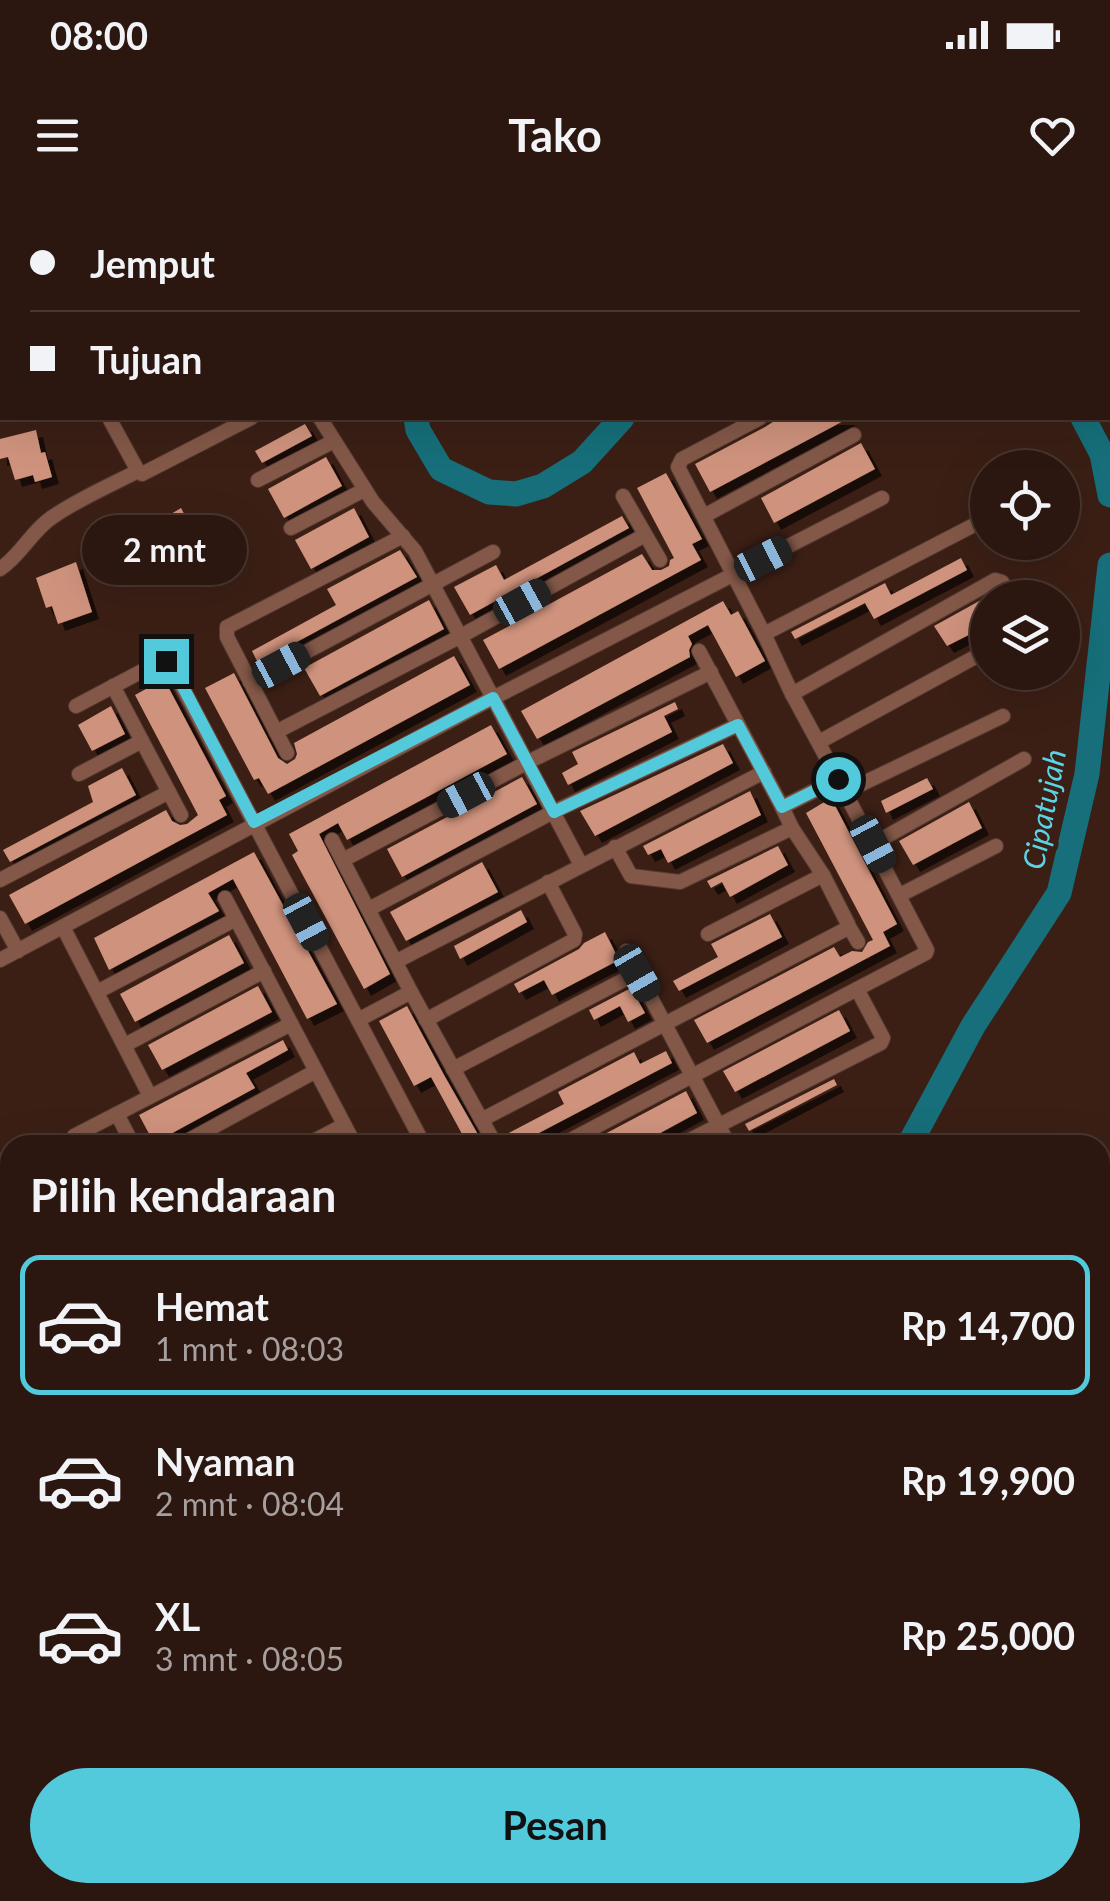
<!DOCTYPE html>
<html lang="id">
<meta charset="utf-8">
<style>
body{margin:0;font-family:Lato,sans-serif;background:#342019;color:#f1f3f6;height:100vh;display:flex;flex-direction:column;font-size:38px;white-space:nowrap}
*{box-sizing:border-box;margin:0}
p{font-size:32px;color:#a69f9f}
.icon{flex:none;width:55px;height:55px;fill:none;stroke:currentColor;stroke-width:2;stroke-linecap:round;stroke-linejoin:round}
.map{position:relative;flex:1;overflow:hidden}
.sheet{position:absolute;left:0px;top:935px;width:1110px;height:768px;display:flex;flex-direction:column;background:#2c1710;border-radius:30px 30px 0 0;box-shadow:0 10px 40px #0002,0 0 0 2px #483630}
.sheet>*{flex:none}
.guide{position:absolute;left:0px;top:0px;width:1110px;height:220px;box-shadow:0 10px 40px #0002,0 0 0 2px #483630;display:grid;align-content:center;height:220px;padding:0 30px;background:#2c1710}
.controls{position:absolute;left:970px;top:250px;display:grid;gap:20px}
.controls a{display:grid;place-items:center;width:110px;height:110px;border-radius:50%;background:#2c1710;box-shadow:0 10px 40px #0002,0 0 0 2px #483630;font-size:50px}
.end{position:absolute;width:45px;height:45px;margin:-22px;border:12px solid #53cadc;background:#111;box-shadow:0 0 0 5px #111}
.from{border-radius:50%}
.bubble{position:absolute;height:70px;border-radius:35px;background:#2c1710;box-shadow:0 10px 40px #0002,0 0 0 2px #483630;font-size:32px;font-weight:700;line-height:70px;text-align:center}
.car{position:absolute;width:30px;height:60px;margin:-30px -15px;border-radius:12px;box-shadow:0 0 8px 2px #0007;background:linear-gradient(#222 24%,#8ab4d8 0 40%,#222 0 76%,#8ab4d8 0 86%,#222 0)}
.guide b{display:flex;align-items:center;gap:35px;height:95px;font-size:38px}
.guide b+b{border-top:2px solid #483630}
.guide i{width:25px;height:25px;background:#f1f3f6}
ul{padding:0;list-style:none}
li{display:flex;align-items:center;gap:30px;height:140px;margin:0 20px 15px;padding:0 10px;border:5px solid transparent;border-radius:20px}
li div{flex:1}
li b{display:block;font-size:38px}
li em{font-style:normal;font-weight:700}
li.on{border-color:#53cadc}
li>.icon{width:90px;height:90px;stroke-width:1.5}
h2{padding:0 30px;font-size:45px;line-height:120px}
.action{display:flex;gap:20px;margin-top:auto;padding:20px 30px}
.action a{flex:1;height:115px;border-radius:60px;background:#53cadc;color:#111;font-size:40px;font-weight:700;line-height:115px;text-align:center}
.status{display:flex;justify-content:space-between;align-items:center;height:70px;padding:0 50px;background:#2c1710;direction:ltr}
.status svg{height:28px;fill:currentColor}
header{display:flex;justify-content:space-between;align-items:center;height:130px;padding:0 30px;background:#2c1710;font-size:45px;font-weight:700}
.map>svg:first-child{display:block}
</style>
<div class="status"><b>08:00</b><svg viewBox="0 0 49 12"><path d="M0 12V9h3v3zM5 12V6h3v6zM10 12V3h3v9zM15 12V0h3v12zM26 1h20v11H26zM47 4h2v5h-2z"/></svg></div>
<header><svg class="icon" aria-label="menu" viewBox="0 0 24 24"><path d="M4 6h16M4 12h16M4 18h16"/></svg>Tako<svg class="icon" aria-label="heart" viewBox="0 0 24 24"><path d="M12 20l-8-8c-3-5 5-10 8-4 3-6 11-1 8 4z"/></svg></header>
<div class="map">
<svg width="1110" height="1701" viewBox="0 0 1110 1701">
<defs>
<filter id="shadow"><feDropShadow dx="7" dy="7" stdDeviation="0" flood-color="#0009"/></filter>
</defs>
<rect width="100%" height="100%" fill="#3b1f15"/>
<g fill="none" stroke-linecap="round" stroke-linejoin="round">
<g stroke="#166f7a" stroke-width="25">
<polyline points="504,2 505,0"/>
<polyline points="416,218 418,230 441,269 489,292 516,294 543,286 582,262 622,218"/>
<polyline points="1083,218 1102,254 1110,295"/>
<polyline points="909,945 973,826 1059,693 1087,574 1110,365"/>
<polyline points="1100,1085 1110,1072"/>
</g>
</g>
<g fill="#cf937d" filter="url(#shadow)">
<polygon points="779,218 849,218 710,292 695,264 765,227"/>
<polygon points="305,224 312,236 262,263 255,251"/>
<polygon points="36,230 41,253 45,252 52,277 35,282 33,275 15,280 8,257 0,259 0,239"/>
<polygon points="861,243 875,269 774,323 761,298"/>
<polygon points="326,257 342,286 284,318 268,289"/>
<polygon points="666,273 702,339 692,344 701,360 499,469 483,440 642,354 652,370 661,370 669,366 670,360 674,358 637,288"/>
<polygon points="181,308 210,362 178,379 151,326"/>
<polygon points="354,308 369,337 311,369 295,340"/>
<polygon points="622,316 629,328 470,415 454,387 496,365 504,380"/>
<polygon points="400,350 417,377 258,463 252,451 336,405 327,389"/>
<polygon points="961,358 967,370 874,419 865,403 795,439 791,432 885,383 891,395"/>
<polygon points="76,362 92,412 58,424 52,406 46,408 36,378"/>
<polygon points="429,400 444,429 320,496 304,468"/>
<polygon points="981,400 988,411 988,425 947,446 934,426"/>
<polygon points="723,401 731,415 738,411 765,461 736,477 708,425 688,436 692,444 689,450 690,457 537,539 521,511"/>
<polygon points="454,456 470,485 268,594 259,578 254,580 205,488 234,473 278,558 287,564 295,559 297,554 294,543"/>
<polygon points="164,479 226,596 219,600 227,615 25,724 9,695 166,610 172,621 180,625 187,624 198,615 135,495"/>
<polygon points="675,502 678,509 664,516 672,532 568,585 562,573 578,564 572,552"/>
<polygon points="111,506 125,534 92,551 78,525"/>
<polygon points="491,525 507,554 347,640 338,623 319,634 390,774 364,789 292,655 298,651 289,634"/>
<polygon points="723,544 733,563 595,636 580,611"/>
<polygon points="122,568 136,595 10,662 3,650 93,602 88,586"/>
<polygon points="522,577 537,604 402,677 387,649"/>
<polygon points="927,578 933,589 886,613 881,601"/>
<polygon points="750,591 761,615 668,663 661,649 648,655 643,646"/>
<polygon points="831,598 897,724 883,732 890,746 707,843 694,820 834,747 840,757 852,751 862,752 868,742 873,740 806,613"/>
<polygon points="969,602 982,628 913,665 899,641"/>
<polygon points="778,646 788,665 730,697 722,682 711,688 707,681"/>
<polygon points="254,652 337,804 307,819 233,679 208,693 219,711 109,770 94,738"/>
<polygon points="482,662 498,692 406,741 390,712"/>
<polygon points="521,710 527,722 460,759 454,746"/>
<polygon points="770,714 782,737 679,791 673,781 718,757 711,744"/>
<polygon points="605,732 619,760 552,795 544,780 519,793 514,784 579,749 584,743"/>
<polygon points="229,735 244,763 135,822 120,794"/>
<polygon points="258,786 272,812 162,870 148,845"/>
<polygon points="631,788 645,813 628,822 620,806 594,820 589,810"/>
<polygon points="407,806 444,875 484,945 468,945 431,877 414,886 379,821"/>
<polygon points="839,810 850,831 735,892 723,871"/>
<polygon points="283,840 288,850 246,873 255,888 154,943 139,915"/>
<polygon points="666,851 672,863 516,945 502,945 503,936 564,904 558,892 634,852 640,864"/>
<polygon points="834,879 837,885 749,931 745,924"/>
<polygon points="686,891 697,913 640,944 584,945"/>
</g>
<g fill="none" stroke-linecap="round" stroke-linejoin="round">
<defs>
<g id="street">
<polyline points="196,0 197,2"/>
<polyline points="281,2 286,0"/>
<polyline points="406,2 411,0"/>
<polyline points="0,151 2,150"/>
<polyline points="109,218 138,271 142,274 251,218"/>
<polyline points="760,218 682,259 678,267 764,434 972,326"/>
<polyline points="258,280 334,241"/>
<polyline points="623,296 660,360"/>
<polyline points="704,316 854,235"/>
<polyline points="291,328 364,290"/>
<path d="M0 369C21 355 30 333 51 318 78 299 109 286 138 271"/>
<polyline points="764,434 792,494 995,380 1002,382 1011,398"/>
<polyline points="699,451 782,607"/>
<polyline points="250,482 493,352"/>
<polyline points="113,486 181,615"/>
<polyline points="792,494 838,579"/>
<polyline points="76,506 163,460 170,464 424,945"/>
<polyline points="276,532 461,436 645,335"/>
<polyline points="819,542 988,450"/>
<polyline points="287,553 227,437 227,427 403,336"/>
<polyline points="79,574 142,541"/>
<polyline points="845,592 1003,516"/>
<polyline points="332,640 411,792"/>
<polyline points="873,644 1024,559"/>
<polyline points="615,647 631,676 680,682 792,628"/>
<polyline points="343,660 528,562 711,472"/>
<polyline points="581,665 493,498 882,298"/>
<polyline points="0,680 169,592"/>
<polyline points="900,695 996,646"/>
<polyline points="225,698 355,945"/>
<polyline points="369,709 553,612 738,525"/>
<polyline points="0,718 18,751"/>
<polyline points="848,725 858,742"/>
<polyline points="63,727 150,896"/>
<polyline points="708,734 823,675"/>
<polyline points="626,751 729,945"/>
<polyline points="0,760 493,498 415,351 373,302 320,218"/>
<polyline points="397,761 764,572"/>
<polyline points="97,792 236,719"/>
<polyline points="358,820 411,792 481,919 487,917 846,729 848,724 823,675 792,628 782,607 838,579 927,750 926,753 857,789"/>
<polyline points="426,820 574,740 575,734 548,682"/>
<polyline points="125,845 264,771"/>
<polyline points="453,869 637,773"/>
<polyline points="117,914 133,945"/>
<polyline points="481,919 493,940"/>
<polyline points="74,936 291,824"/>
<polyline points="180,945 316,871"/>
<polyline points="306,945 344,925"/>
<polyline points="561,945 857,789 883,838 881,843 680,945"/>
<polyline points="0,960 10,978"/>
<polyline points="0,1313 10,1320"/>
<polyline points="0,1686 10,1681"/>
<polyline points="324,1692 328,1701"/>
</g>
</defs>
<use href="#street" stroke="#563b32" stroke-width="16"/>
<use href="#street" stroke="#835848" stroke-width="14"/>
</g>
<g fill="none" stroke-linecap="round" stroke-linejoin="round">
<polyline stroke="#53cadc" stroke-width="12" points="166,461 172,466 254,622 493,498 554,612 738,525 782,607 838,579"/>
</g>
<g text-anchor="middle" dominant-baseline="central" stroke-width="10" stroke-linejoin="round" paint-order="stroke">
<g font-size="30" font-style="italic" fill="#5ad3e5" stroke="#3b1f15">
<text transform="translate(1043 609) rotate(-79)">Cipatujah</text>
</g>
</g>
</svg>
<div class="controls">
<a><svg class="icon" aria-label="locate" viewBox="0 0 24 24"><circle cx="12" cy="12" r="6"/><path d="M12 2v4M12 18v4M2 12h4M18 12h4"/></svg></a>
<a><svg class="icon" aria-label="layers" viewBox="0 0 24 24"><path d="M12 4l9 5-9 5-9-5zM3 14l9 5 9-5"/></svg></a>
</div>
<i class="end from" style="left:838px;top:579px"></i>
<i class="end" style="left:166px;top:461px"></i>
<div class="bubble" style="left:82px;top:315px;width:165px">2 mnt</div>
<i class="car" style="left:763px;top:359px;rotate:63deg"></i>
<i class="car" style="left:522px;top:402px;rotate:61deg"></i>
<i class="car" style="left:281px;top:465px;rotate:62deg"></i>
<i class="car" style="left:466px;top:595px;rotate:242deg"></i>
<i class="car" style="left:873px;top:644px;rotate:152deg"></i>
<i class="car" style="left:306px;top:722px;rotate:152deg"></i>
<i class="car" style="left:637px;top:773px;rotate:150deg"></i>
<div class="guide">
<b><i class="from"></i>Jemput</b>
<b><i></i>Tujuan</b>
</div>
<section class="sheet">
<h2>Pilih kendaraan</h2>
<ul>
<li class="on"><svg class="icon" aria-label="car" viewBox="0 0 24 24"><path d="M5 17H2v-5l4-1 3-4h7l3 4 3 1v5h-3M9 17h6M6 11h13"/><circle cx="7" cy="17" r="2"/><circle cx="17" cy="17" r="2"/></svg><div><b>Hemat</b><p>1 mnt · 08:03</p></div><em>Rp 14,700</em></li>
<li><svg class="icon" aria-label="car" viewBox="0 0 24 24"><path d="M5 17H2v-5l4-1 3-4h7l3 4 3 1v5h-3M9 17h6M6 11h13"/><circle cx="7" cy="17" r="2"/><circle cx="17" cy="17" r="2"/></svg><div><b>Nyaman</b><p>2 mnt · 08:04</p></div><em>Rp 19,900</em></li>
<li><svg class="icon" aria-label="car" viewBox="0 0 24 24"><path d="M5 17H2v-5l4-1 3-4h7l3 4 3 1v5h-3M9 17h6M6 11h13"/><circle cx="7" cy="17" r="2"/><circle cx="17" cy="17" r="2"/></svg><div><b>XL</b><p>3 mnt · 08:05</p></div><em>Rp 25,000</em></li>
</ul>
<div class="action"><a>Pesan</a></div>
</section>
</div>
